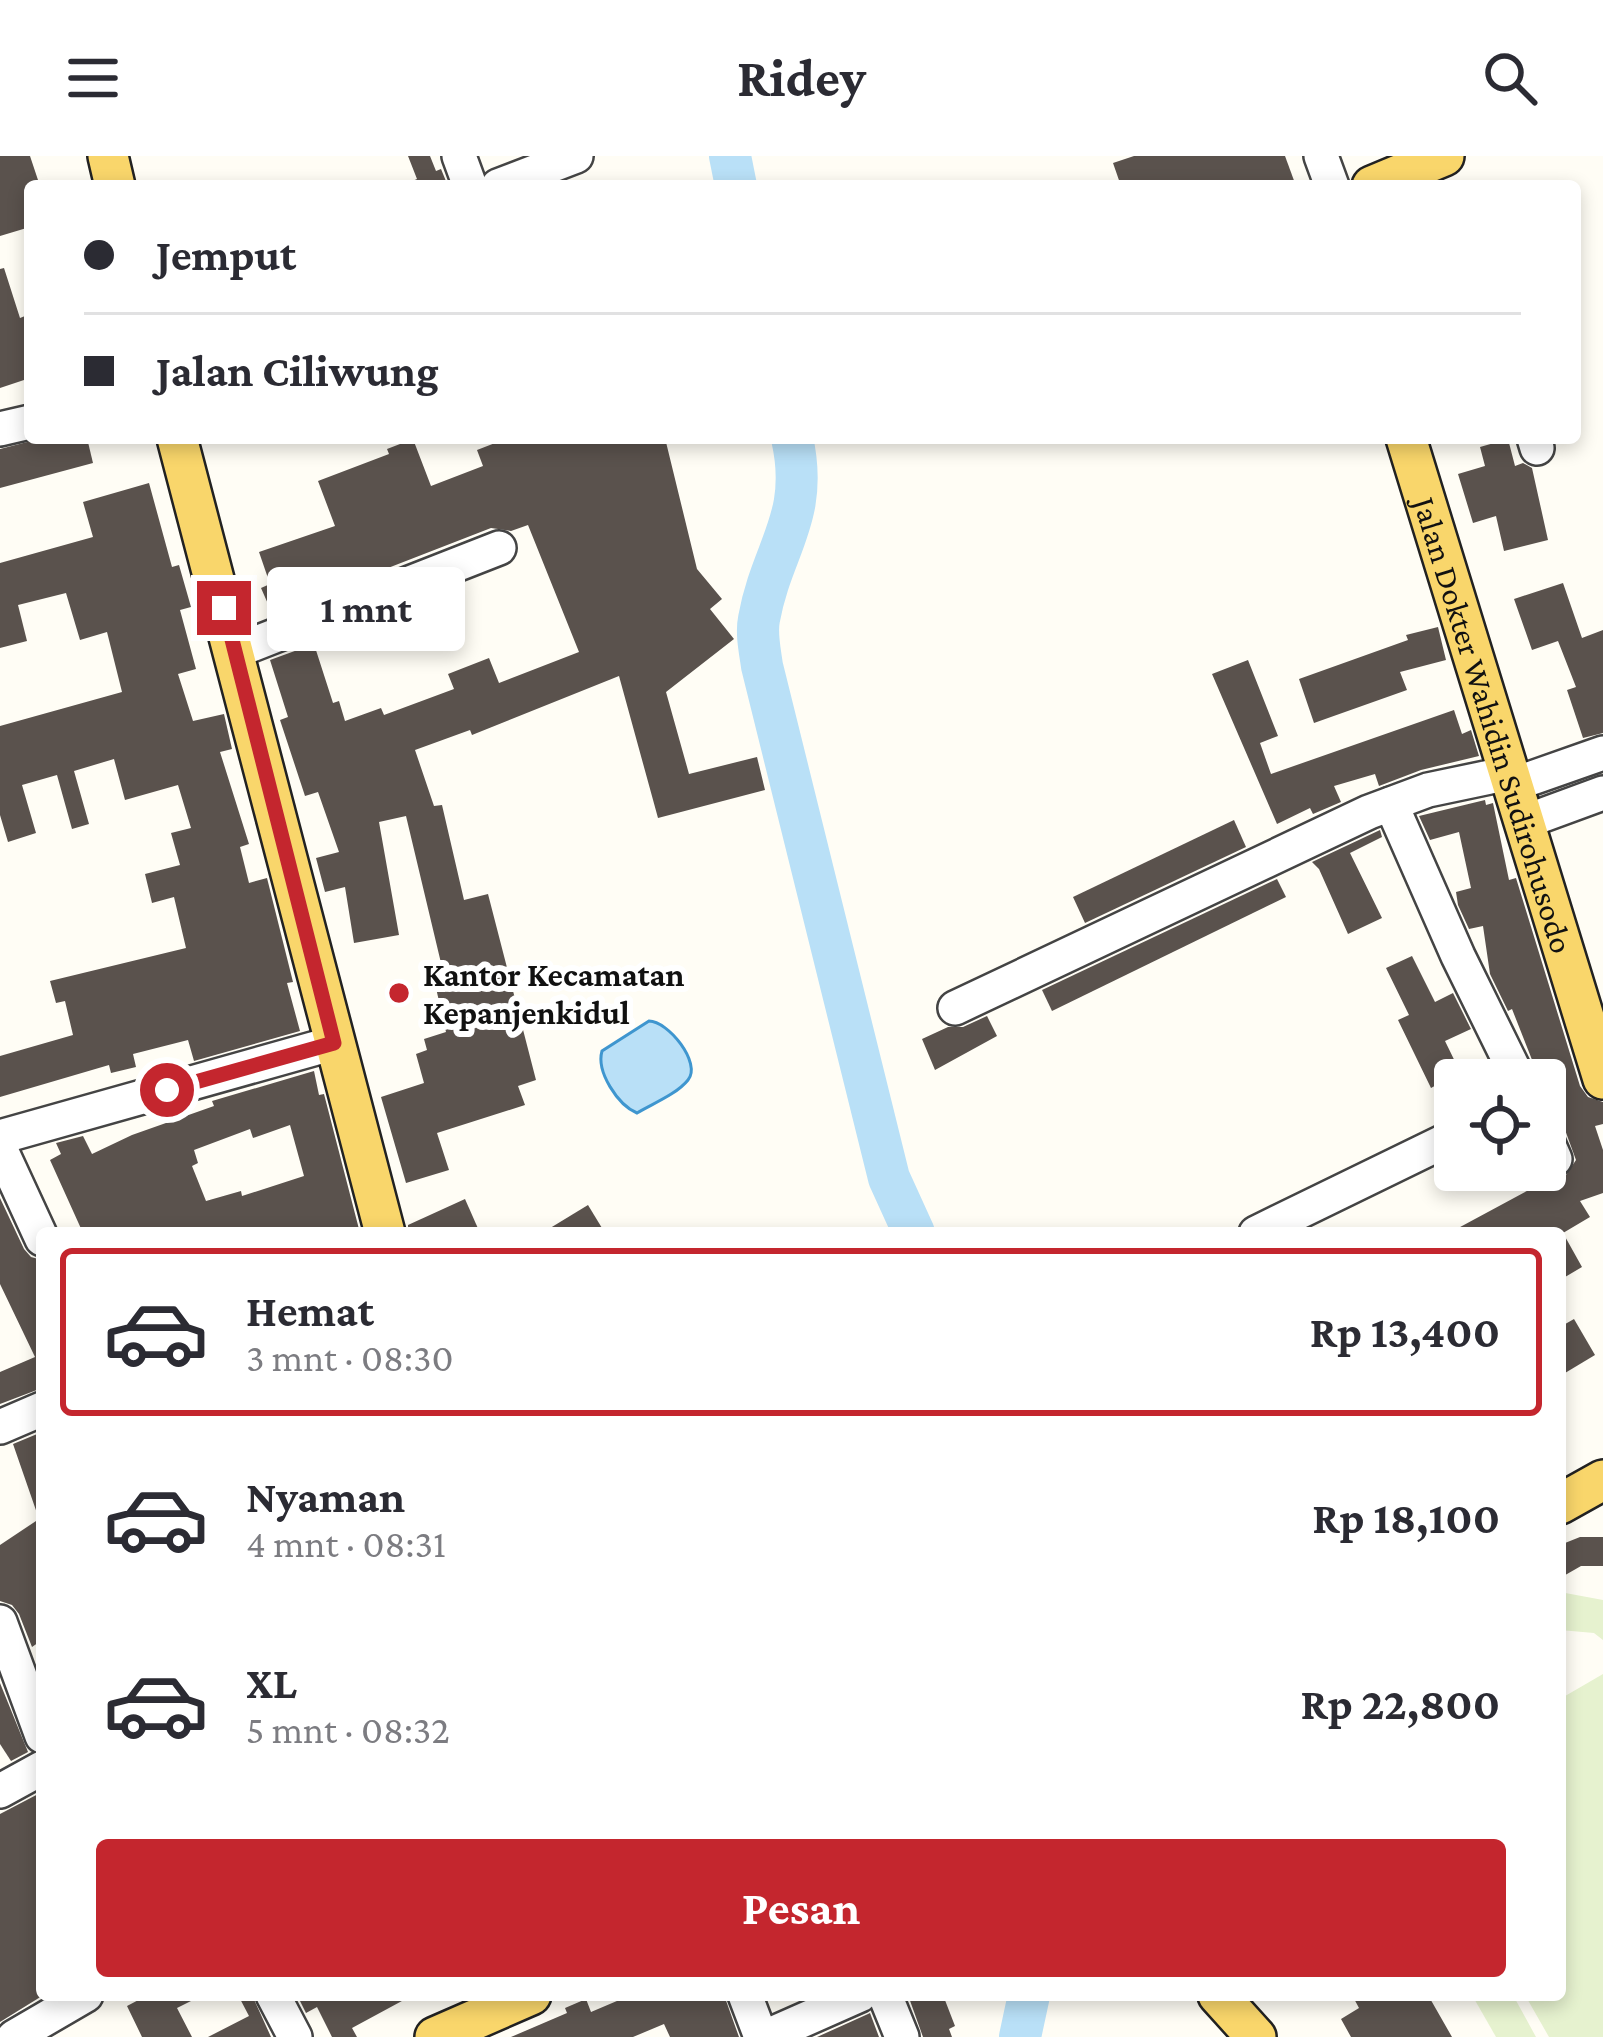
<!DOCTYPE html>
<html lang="id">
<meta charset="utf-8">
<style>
body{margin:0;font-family:"Crimson Pro",serif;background:#f7f7f7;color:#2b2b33;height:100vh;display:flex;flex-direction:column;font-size:45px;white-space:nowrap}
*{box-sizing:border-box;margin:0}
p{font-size:39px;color:#7c7c81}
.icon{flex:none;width:66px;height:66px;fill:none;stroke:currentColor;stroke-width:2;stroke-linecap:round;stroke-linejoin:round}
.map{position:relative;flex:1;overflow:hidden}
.drawer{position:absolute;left:36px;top:1071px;width:1530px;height:774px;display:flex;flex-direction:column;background:#fff;border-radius:12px;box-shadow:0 6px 18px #0003}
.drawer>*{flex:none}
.banner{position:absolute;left:24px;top:24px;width:1557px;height:264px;border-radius:12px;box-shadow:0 6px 18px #0003;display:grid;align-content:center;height:264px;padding:0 60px;background:#fff}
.buttons{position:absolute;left:1434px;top:903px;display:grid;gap:24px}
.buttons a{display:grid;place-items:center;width:132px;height:132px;border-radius:12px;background:#fff;box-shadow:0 6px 18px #0003;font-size:60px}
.end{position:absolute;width:54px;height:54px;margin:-27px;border:15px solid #c4262e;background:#fff;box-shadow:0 0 0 6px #fff}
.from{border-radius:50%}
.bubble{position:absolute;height:84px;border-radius:12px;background:#fff;box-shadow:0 6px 18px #0003;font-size:39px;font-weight:700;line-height:84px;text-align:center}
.banner b{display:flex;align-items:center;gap:42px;height:114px;font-size:45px}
.banner b+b{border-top:3px solid #e1e1e2}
.banner i{width:30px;height:30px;background:#2b2b33}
ul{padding:21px 0 0;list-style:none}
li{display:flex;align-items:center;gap:36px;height:168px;margin:0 24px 18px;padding:0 36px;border:6px solid transparent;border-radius:12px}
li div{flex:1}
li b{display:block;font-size:45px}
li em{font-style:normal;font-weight:700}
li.active{border-color:#c4262e}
li>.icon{width:108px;height:108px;stroke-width:1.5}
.cta{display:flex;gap:24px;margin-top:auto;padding:24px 60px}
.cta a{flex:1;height:138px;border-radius:12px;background:#c4262e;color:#fff;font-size:48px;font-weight:700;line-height:138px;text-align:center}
header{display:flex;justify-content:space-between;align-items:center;height:156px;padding:0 60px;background:#fff;font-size:54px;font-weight:700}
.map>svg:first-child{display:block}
</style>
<header><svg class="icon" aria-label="menu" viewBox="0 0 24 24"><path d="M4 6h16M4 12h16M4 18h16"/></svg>Ridey<svg class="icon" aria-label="search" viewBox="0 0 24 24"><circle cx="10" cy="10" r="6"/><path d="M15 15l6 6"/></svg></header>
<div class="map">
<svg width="1603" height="1881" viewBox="0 0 1603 1881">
<rect width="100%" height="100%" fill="#fffdf5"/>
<g fill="#e6f2cf">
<polygon points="1560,1436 1603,1444 1603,1484 1594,1477 1560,1474"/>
<polygon points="1603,1518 1603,1881 1549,1881 1525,1839 1560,1839 1560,1543"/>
<polygon points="1472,1839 1513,1839 1536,1881 1496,1881"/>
</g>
<path fill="#b9e0f7" stroke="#3f96cf" stroke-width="3" d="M649 865C668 865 702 907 688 924 677 938 652 948 637 957 618 949 596 916 602 895Z"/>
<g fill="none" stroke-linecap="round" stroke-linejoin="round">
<g stroke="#b9e0f7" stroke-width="42">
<polyline points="730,0 736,30"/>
<path d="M792 282C810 362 772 391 759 463 756 478 760 495 762 510L889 1022 914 1077"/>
<polyline points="1020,1881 1029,1839"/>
</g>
</g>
<g fill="#5a524d" fill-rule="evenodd">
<polygon points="0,0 30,0 40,30 30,30 30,71 0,80"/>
<polygon points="408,0 430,0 436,15 441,13 448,30 401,30 417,23"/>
<polygon points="1134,0 1285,0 1296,30 1121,30 1113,7"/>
<polygon points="4,112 20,162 30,158 30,222 0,232 0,113"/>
<polygon points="43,282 87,282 93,307 0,332 0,293"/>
<polygon points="508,282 665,282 697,413 722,443 710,453 734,483 666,536 689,618 757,601 765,634 658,662 619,520 472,579 470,574 415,594 434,650 442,649 464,744 488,738 536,924 518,930 525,949 437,977 449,1014 406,1027 381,941 424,927 416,898 427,894 424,883 446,876 431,810 441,807 406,660 379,666 399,779 354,787 345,731 325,736 316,702 339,696 318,636 305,640 280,564 288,561 270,504 314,488 333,547 339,545 345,565 381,552 384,559 454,533 448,518 489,502 499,527 579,496 528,369 511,375 491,372 272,457 261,432 270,428 259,396 335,370 318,325 389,298 387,293 413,283 431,330 483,310 477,294"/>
<polygon points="1508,283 1515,310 1523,307 1532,312 1548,384 1504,395 1496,360 1473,367 1458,318 1485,310 1480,291"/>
<polygon points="149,327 172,411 179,409 191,451 180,454 196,513 178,518 193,565 224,558 232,593 220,596 249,688 240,691 249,727 267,722 293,826 287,827 300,875 194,905 188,884 133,898 136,911 111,917 109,909 0,941 0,900 73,879 65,845 56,847 50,825 186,792 174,741 152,747 145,718 180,709 171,677 191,672 178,629 125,644 114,603 74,615 89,668 72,673 57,619 22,629 36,677 8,686 0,659 0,570 122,536 107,476 80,484 66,437 18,449 27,485 0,492 0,407 93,381 83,346"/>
<polygon points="1563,427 1582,482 1603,474 1603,577 1583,582 1567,534 1576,531 1558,485 1532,494 1514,443"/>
<polygon points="1438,471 1446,504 1400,516 1407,534 1314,567 1299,523 1408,484 1406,479"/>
<polygon points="1248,504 1278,580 1260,587 1271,618 1454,554 1462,578 1471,574 1479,600 1421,614 1379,630 1375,618 1334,630 1341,646 1313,658 1310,652 1277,668 1212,518"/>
<polygon points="1485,644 1486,649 1493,647 1509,724 1516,722 1580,930 1588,941 1603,946 1603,968 1595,970 1603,994 1603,1037 1580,1045 1590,1061 1563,1077 1582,1111 1560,1124 1560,1077 1449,1077 1549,1023 1564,1022 1576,1004 1564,971 1552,951 1545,953 1545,924 1540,924 1512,853 1508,855 1490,818 1483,770 1469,773 1458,749 1456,736 1471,732 1459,676 1430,684 1419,660"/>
<polygon points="1234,664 1246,691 1085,767 1073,741"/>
<polygon points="1380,674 1382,681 1350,697 1382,762 1348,778 1319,713 1312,706"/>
<polygon points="1277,723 1286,741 1052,855 1042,834"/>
<polygon points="1412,800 1435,846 1453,837 1471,873 1445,885 1464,924 1455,924 1455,958 1440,927 1431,932 1398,864 1409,859 1386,812"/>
<polygon points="987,860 997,880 935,914 922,883 948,871 963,871"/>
<path d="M314 915 319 939 324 938 360 1077H83L50 1004 61 998 56 987 83 980 92 998 132 979 214 950 212 945ZM290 969 304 1020 242 1040 241 1035 206 1045 192 1010 198 1007 194 994 250 973 253 982Z"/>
<polygon points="0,1042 24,1093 31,1101 42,1104 42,1232 0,1248 0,1216 35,1201 0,1128"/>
<polygon points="465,1043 480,1077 408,1077 408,1069"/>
<polygon points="588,1049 605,1077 542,1077"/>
<polygon points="1574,1163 1595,1199 1560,1220 1560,1171"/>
<polygon points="42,1276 42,1484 32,1491 19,1458 12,1449 0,1445 0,1389 39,1363 13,1288"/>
<polygon points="1580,1381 1603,1381 1603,1410 1581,1410 1560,1422 1560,1389"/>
<polygon points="0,1527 28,1596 11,1605 0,1588"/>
<polygon points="42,1636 42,1840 0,1866 0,1658"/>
<polygon points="148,1839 203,1839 177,1852 192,1881 142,1881 127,1850"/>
<polygon points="238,1839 252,1839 271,1881 208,1881 249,1860"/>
<polygon points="297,1839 413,1839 352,1872 357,1881 332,1881 317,1851 306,1857"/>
<polygon points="631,1839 724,1839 739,1881 670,1881 664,1868 633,1881 511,1881 567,1857 565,1852 586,1843 591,1856"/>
<polygon points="908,1839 943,1839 955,1870 949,1873 952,1881 923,1881"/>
<polygon points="1352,1839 1428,1839 1452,1881 1351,1881 1341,1863 1359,1852"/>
<polygon points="870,1857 879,1881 817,1881 868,1858"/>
</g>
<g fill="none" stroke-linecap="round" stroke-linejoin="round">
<defs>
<g id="minor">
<polyline points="459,0 470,30"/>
<polyline points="1321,0 1332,30"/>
<polyline points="498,30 576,0"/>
<polyline points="0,273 30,266"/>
<polyline points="1534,282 1537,292"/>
<polyline points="236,495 499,392"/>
<polyline points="1512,629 1603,597"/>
<polyline points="1391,648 1458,800 1519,924"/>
<polyline points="1524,666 1603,637"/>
<polyline points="955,852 1369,656 1428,634 1509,617"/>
<polyline points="1545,980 1555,1003"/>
<polyline points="0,981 334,887"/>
<polyline points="0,992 42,1083"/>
<polyline points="1256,1077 1455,980"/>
<polyline points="0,1271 42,1253"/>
<polyline points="0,1466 42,1580"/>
<polyline points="0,1635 42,1612"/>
<polyline points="273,1839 295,1881"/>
<polyline points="745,1839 761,1881"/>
<polyline points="885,1839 902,1881"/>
<polyline points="14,1881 86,1839"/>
<polyline points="765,1881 860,1839"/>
</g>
<g id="major">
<polyline points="108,0 115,30"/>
<polyline points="1372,30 1444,0"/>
<polyline points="177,282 385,1077"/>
<path id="s1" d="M1406 282 1603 923"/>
<polyline points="1560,1348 1603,1324"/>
<polyline points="1218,1839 1256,1881"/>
<polyline points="435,1881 531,1839"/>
</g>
</defs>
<use href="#minor" stroke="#444" stroke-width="38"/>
<use href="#major" stroke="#222" stroke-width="44"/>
<use href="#minor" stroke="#fff" stroke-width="33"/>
<use href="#major" stroke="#f9d66b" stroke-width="39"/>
</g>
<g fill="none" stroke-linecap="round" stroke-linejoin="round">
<polyline stroke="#c4262e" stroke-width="15" points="167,934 334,887 224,452"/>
</g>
<circle fill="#c4262e" stroke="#fff" stroke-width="4.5" cx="399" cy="837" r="12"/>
<g text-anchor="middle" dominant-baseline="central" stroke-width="12" stroke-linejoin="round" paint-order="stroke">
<g font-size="33" fill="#111" stroke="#fff">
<text stroke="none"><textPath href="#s1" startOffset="300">Jalan Dokter Wahidin Sudirohusodo</textPath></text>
</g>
<g font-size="33" font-weight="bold" fill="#111" stroke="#fff" text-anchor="start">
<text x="423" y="818">Kantor Kecamatan<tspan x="423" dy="38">Kepanjenkidul</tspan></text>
</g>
</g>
</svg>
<div class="buttons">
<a><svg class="icon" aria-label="locate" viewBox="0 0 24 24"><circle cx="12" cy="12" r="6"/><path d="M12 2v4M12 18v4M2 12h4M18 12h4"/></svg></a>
</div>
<i class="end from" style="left:167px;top:934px"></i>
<i class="end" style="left:224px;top:452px"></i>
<div class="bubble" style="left:267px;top:411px;width:198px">1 mnt</div>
<div class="banner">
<b><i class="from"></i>Jemput</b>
<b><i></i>Jalan Ciliwung</b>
</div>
<section class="drawer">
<ul>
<li class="active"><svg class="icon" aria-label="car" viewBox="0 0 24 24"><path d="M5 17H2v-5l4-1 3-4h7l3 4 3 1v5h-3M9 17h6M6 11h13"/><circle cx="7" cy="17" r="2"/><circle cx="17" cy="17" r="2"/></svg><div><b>Hemat</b><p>3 mnt · 08:30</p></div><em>Rp 13,400</em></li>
<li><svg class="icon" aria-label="car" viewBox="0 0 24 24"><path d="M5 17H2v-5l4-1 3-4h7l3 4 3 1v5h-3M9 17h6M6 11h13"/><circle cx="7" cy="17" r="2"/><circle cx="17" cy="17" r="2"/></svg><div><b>Nyaman</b><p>4 mnt · 08:31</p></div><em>Rp 18,100</em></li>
<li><svg class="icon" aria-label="car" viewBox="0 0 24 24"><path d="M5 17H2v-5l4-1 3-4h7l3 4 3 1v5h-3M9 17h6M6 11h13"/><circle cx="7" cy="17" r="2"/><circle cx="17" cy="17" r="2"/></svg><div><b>XL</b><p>5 mnt · 08:32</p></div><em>Rp 22,800</em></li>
</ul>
<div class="cta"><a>Pesan</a></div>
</section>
</div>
